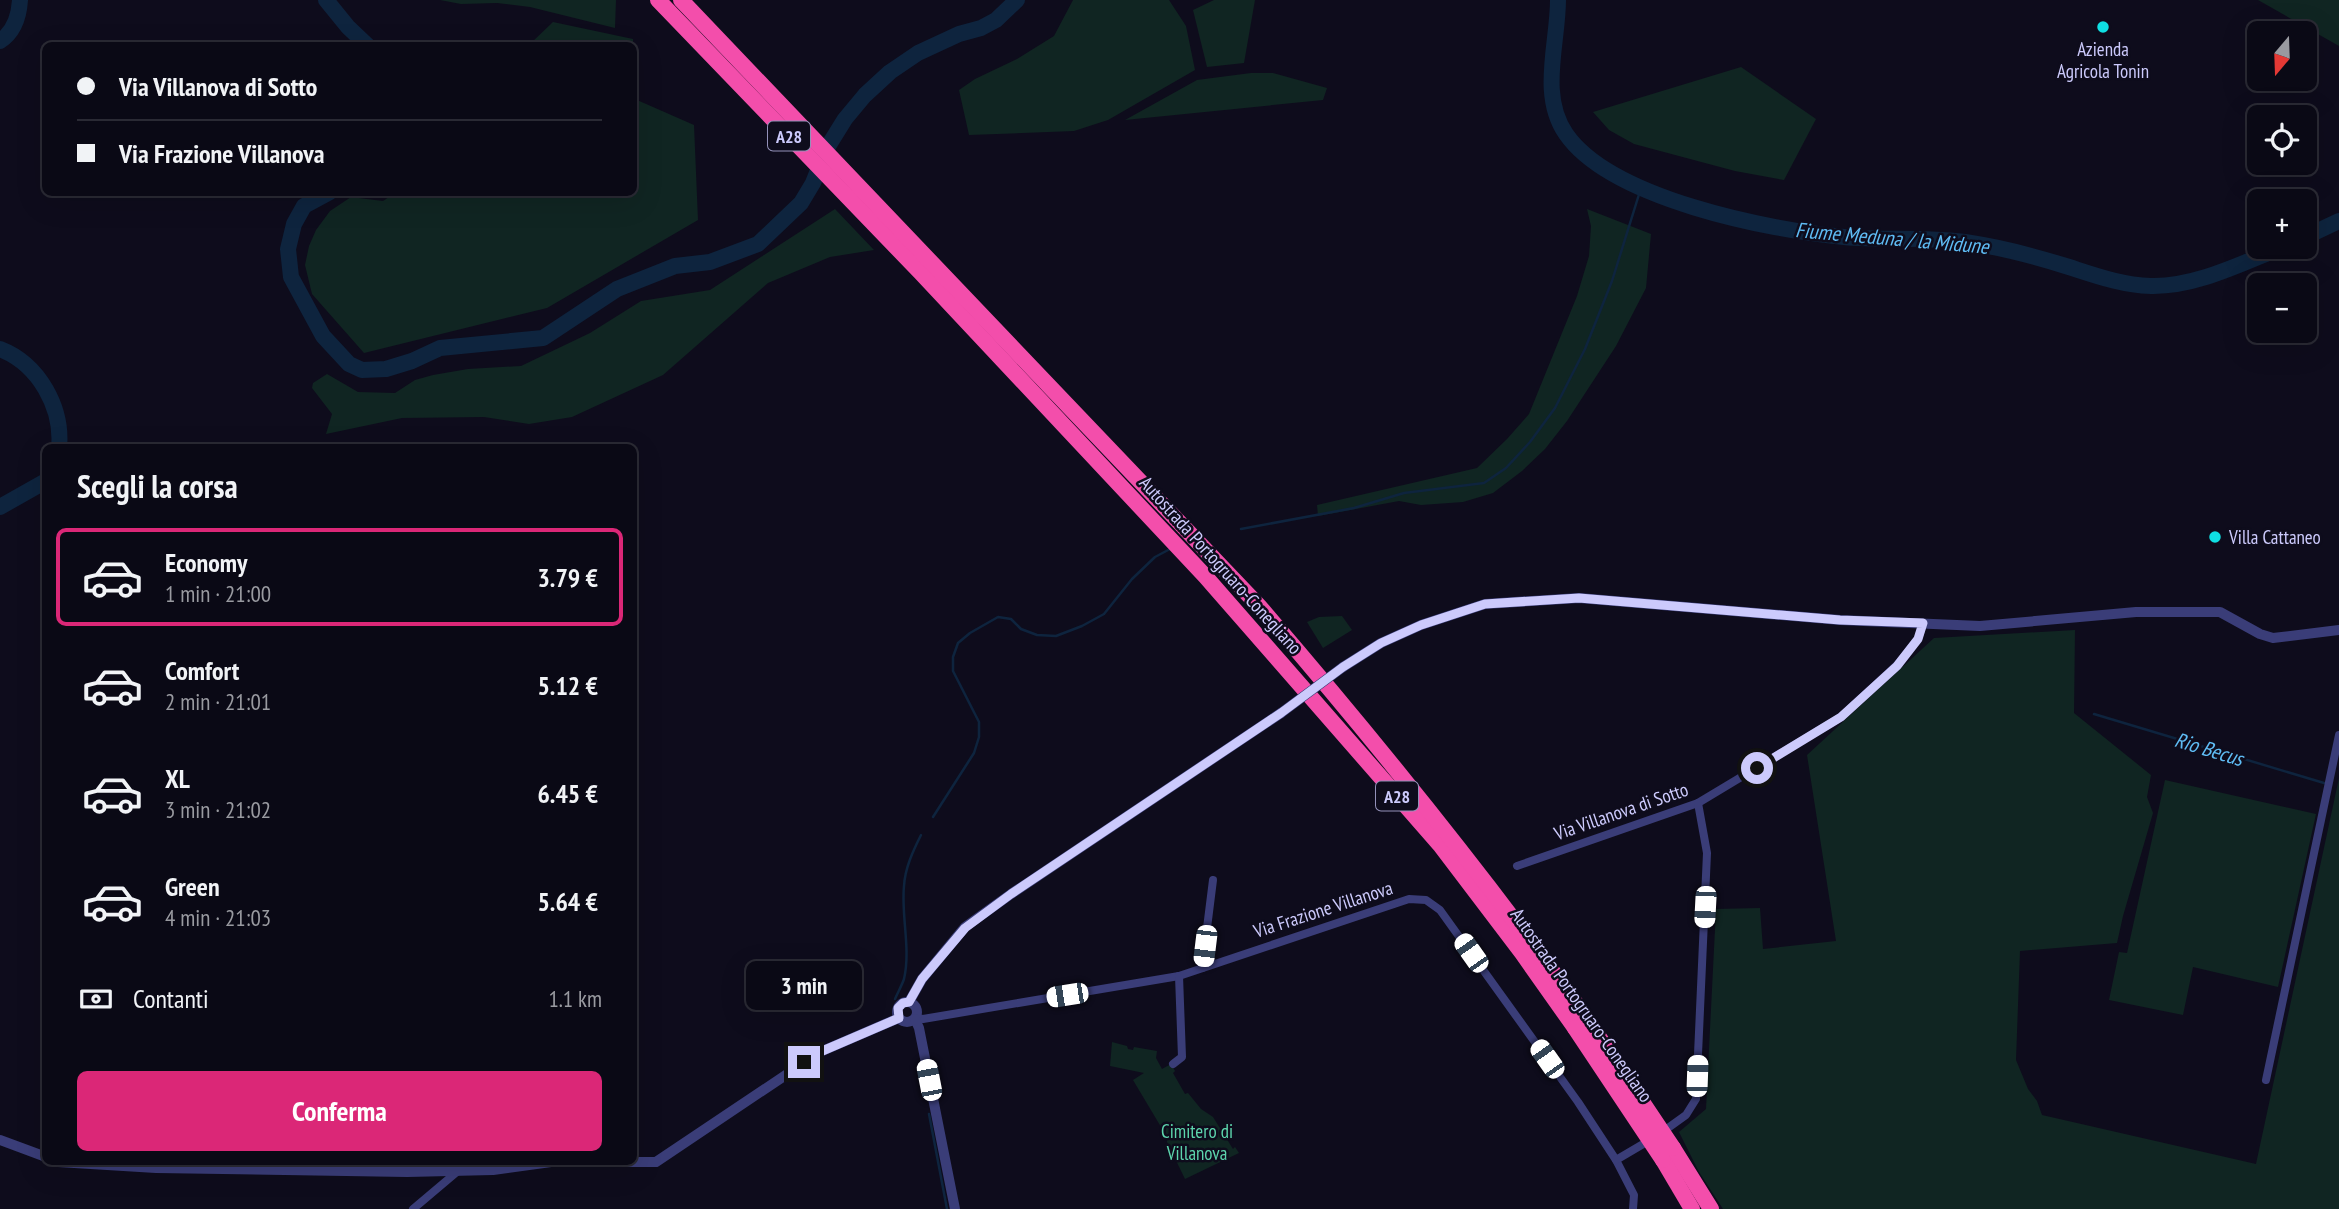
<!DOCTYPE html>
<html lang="it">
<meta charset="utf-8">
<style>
body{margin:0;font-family:"PT Sans Narrow",sans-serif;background:#13121e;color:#f1f3f6;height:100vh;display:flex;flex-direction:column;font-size:26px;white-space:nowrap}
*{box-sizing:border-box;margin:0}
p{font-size:23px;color:#999aa0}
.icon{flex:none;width:38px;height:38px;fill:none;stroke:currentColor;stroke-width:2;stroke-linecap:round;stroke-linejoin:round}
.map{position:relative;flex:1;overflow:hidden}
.panel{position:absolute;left:42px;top:444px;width:595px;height:721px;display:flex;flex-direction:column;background:#0a0915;border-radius:10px;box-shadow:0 7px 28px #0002,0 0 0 2px #2a2a34}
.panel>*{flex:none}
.top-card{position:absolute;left:42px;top:42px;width:595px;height:154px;border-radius:10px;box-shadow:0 7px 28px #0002,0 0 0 2px #2a2a34;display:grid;align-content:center;height:154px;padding:0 35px;background:#0a0915}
.needle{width:46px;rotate:199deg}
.tools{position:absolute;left:2247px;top:21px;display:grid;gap:14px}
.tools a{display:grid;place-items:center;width:70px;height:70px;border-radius:10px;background:#0a0915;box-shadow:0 7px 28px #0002,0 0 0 2px #2a2a34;font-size:35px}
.end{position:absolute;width:32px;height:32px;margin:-16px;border:9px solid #cccafc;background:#111;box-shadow:0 0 0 4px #111}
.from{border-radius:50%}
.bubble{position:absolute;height:49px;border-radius:10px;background:#0a0915;box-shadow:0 7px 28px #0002,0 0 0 2px #2a2a34;font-size:23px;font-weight:700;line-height:49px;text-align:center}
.car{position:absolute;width:21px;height:42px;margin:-21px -10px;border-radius:9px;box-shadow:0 0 5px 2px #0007;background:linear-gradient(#fff 24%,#345 0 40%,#fff 0 76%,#345 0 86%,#fff 0)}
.top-card b{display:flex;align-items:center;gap:24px;height:66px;font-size:26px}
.top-card b+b{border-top:2px solid #2a2a34}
.top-card i{width:18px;height:18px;background:#f1f3f6}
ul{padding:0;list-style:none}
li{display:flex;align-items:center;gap:21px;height:98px;margin:0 14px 10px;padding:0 21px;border:4px solid transparent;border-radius:10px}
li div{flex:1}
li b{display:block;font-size:26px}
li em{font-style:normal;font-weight:700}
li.current{border-color:#db2777}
li>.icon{width:63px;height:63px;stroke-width:1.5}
h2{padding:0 35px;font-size:32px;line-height:84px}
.pay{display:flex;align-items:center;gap:18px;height:77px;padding:0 35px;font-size:26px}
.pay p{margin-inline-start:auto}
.button{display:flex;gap:14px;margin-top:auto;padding:14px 35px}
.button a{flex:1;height:80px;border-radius:10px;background:#db2777;color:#fff;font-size:28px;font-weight:700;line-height:80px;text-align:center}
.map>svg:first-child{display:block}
</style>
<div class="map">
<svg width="2339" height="1209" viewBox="0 0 2339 1209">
<rect width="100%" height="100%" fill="#0e0c1c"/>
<g fill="#102522">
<polygon points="440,0 616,0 615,28 530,7 497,3 461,4"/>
<polygon points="1073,0 1169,0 1186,26 1195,70 1108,120 1074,131 969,135 959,90 975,79 1017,59 1054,36"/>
<polygon points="1214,0 1255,0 1244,63 1207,67 1193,10"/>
<polygon points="2258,0 2339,0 2339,46"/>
<polygon points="553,22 633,39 633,45 529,45"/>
<polygon points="634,51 637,100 694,125 698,220 547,308 364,353 312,294 305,265 309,246 316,230 330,211 351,197 383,201 395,193 634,192"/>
<polygon points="1741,67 1816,119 1784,180 1735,171 1634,144 1609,130 1593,112"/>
<polygon points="1251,73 1273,73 1327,88 1323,100 1125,120 1197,80"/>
<polygon points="835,209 874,250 830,257 768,283 663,375 572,417 529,424 484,417 402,418 326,434 332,414 312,388 313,383 327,374 358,392 395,393 415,380 433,375 468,369 521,366 590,333 641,301 710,290"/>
<polygon points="1587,209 1651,234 1646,288 1616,346 1567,421 1545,449 1522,471 1493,493 1463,502 1421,505 1399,501 1318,516 1317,505 1477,468 1507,439 1529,414 1577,296 1589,256 1591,226"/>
<polygon points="1342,616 1352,630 1323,648 1307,622 1319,617"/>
<polygon points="2075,630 2074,713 2151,775 2147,797 2153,813 2123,916 2117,943 2020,951 2016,1060 2028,1089 2037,1101 2042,1115 2256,1164 2339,778 2339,1209 1723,1209 1699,1172 1679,1132 1706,1109 1716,909 1760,908 1763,949 1836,941 1807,755 1934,638"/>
<polygon points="2165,780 2316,814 2278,987 2193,967 2183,1015 2109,1000 2119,952 2127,953"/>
<polygon points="1112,1042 1127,1046 1128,1049 1133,1050 1134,1047 1157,1051 1156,1058 1162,1069 1171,1064 1175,1071 1173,1073 1185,1094 1188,1093 1201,1109 1213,1117 1233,1149 1235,1147 1239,1153 1185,1179 1167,1142 1167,1137 1133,1080 1144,1073 1110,1066"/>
</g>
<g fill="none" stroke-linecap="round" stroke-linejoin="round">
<g stroke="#0e243e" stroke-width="2.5">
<polyline points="1241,529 1354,508 1404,493 1484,483 1506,468 1530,442 1555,408 1585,349 1612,281 1641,188"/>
<polyline points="2094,714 2324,783"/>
<polyline points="933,817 974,753 979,737 979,722 953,671 953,657 958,643 970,633 998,617 1011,619 1021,629 1037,635 1056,636 1082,626 1104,614 1132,579 1155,557 1170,549"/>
<path d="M895 999C898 992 902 985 904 979 911 949 901 916 904 886 905 868 913 851 921 835"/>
<polyline points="929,1114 947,1209"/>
</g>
<g stroke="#0e243e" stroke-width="16">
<polyline points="326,0 348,27 368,46"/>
<path d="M1558 0C1558 44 1539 95 1566 134 1611 199 1769 230 1844 237 1886 241 1929 236 1971 243 2004 248 2037 257 2069 267 2097 276 2122 285 2151 286 2196 287 2242 263 2283 247"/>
<path d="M0 41C14 32 19 16 20 0"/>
<polyline points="330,192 304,206 294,224 288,249 291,277 323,336 349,364 362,370 386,369 412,361 440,348 543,338 617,289 675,266 710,262 758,244 801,203 813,183 827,148 845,119 865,95 890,72 918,53 959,34 981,28 996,20 1017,0"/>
<polyline points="2305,237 2339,221"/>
<path d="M0 349C39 364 63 408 59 448"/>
<polyline points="0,507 46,481"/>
</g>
<g stroke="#3a3d78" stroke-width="8">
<polyline points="1517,866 1698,803 1841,717 1897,665 1918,639 1923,623"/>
<polyline points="1202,968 1213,880"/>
<polyline points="916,1018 923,1019 1179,976 1409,899 1426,900 1440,910 1578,1102 1616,1160 1634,1195 1633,1209"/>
<polyline points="1173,1064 1182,1057 1179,976"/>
<polyline points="2266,1080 2339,735"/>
<polyline points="1661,1133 1686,1115 1696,1099 1707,853 1698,803"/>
<polyline points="1616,1160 1650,1140"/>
<polyline points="413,1209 458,1171"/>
</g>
<g stroke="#3a3d78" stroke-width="10">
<polyline points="1343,667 1381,643 1421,625 1485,604 1579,598 1840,620 1980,626 2136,612 2220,612 2260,634 2273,638 2339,630"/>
<circle cx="907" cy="1012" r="10"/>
<polyline points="909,1002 922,979 965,927 1011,894 1281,713"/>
<polyline points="915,1019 919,1028 955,1209"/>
<polyline points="0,1140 46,1157"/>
<polyline points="58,1162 156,1168 407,1172 493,1170 551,1162"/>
<polyline points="594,1162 656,1162 820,1052 899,1018"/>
</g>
<g stroke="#f34eab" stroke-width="16">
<polyline points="658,0 920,272 1205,576 1440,845 1522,953 1575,1028"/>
<path d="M681 0 1259 606C1372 737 1481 872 1582 1012"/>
<polyline points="1673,1148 1711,1209"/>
<polyline points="1663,1160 1692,1209"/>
</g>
<polyline stroke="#3a3d78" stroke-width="10" points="1281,713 1343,667"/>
<g stroke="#f34eab" stroke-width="16">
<polyline points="1582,1012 1673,1148"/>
<polyline points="1575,1028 1663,1160"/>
</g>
</g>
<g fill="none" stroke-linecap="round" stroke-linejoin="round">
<polyline stroke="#cccafc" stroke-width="9" points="804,1062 820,1052 899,1018 898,1008 903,1003 909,1002 922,979 965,928 1011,894 1281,713 1343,667 1381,643 1421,625 1485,604 1579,598 1840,620 1923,623 1918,639 1897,666 1841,717 1757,768"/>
</g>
<g fill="#0fdfe3" stroke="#0e0c1c" stroke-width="2.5">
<circle cx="2103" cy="27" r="7"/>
<circle cx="2215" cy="537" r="7"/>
</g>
<g text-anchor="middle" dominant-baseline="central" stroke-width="5" stroke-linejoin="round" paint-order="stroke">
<g fill="#0e0c1c" stroke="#9391b9" stroke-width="2">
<rect x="768" y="121.5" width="42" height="29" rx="5"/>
<rect x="1376" y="781.5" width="42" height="29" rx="5"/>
</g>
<g font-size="18" font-weight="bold" fill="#cccafc">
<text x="789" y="136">A28</text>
<text x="1397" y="796">A28</text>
</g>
<g font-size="19" fill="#cccafc" stroke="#0e0c1c">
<text x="2103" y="49">Azienda<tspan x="2103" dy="22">Agricola Tonin</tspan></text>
<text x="2229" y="537" text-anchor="start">Villa Cattaneo</text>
</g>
<g font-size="19" fill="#cccafc" stroke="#0e0c1c">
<text transform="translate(1221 565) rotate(48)">Autostrada Portogruaro-Conegliano</text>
<text transform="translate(1621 811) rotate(-19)">Via Villanova di Sotto</text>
<text transform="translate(1323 909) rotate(-18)">Via Frazione Villanova</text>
<text transform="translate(1582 1005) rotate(55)">Autostrada Portogruaro-Conegliano</text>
</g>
<g font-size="19" fill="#5dd5ad" stroke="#0e0c1c">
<text x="1197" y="1131">Cimitero di<tspan x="1197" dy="22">Villanova</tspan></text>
</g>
<g font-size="21" font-style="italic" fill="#5fbcf4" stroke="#0e0c1c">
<text transform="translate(1892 238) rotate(5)">Fiume Meduna / la Midune</text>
<text transform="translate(2209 749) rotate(17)">Rio Becus</text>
</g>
</g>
</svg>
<div class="tools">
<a><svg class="needle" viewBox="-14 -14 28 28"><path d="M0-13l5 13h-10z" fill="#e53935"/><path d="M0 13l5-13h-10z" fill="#999aa0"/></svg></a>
<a><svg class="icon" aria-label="locate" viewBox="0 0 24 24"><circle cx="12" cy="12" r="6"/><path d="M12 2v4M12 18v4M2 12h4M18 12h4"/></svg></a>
<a>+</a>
<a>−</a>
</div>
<i class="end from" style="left:1757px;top:768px"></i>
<i class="end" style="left:804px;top:1062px"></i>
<div class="bubble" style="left:746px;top:961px;width:116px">3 min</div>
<i class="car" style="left:1705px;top:907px;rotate:183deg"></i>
<i class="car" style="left:1205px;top:946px;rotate:187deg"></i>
<i class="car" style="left:1471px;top:953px;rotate:325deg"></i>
<i class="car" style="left:1067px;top:995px;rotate:261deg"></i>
<i class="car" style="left:1547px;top:1059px;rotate:325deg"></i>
<i class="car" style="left:1697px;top:1076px;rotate:2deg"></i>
<i class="car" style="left:929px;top:1080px;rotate:349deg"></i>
<div class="top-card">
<b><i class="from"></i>Via Villanova di Sotto</b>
<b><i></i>Via Frazione Villanova</b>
</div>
<section class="panel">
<h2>Scegli la corsa</h2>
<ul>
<li class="current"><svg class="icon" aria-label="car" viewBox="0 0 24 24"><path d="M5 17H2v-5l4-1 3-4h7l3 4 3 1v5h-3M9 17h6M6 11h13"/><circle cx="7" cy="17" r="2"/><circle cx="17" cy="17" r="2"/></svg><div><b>Economy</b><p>1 min · 21:00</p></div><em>3.79 €</em></li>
<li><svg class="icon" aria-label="car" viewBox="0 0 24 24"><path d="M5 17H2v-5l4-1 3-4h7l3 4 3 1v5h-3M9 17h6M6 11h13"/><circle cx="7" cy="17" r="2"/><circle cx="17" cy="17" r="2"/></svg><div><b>Comfort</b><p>2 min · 21:01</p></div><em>5.12 €</em></li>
<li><svg class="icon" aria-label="car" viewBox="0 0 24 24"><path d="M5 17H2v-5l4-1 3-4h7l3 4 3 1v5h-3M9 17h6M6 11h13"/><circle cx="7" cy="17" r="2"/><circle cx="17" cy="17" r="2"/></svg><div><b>XL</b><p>3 min · 21:02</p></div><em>6.45 €</em></li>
<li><svg class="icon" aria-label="car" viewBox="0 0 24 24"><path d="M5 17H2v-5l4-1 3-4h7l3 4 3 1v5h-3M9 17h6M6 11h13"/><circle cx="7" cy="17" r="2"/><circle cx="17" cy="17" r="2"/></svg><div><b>Green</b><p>4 min · 21:03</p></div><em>5.64 €</em></li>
</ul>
<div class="pay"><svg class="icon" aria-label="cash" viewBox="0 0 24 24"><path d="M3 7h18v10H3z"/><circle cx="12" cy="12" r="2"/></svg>Contanti<p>1.1 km</p></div>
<div class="button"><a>Conferma</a></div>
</section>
</div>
